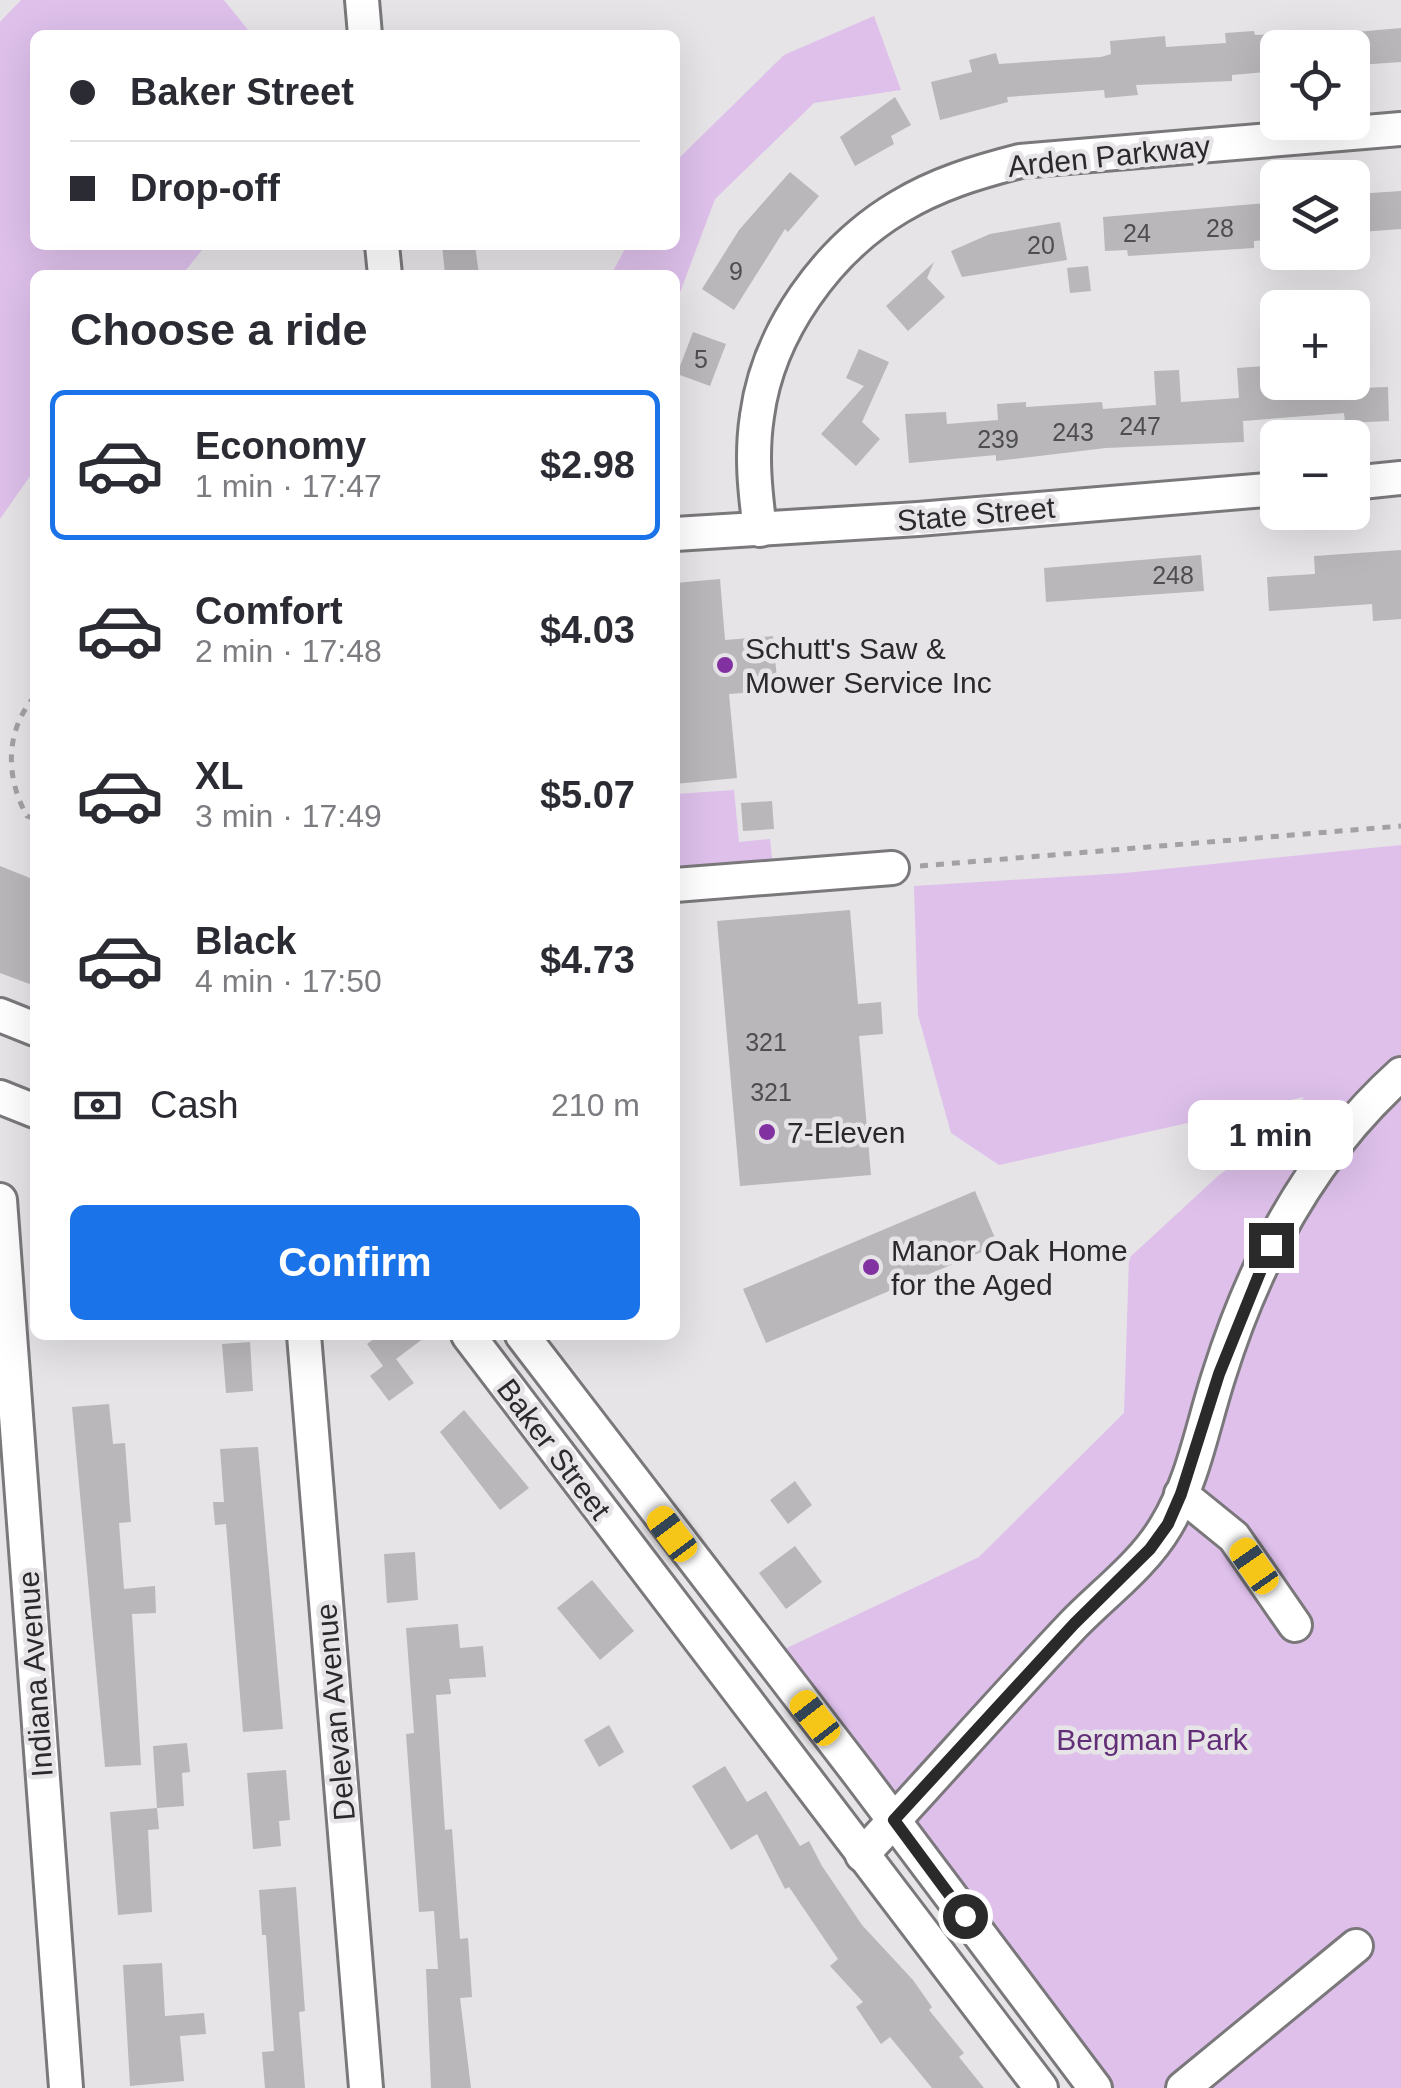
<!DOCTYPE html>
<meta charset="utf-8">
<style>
body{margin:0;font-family:Helvetica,sans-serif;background:#f7f7f7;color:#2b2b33;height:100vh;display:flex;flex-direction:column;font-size:38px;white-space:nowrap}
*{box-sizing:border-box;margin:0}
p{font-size:32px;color:#7c7c81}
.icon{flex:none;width:55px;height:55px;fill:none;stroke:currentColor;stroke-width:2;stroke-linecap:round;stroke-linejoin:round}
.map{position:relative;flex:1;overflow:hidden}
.details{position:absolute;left:30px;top:270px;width:650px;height:1070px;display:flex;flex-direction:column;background:#fff;border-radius:15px;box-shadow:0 10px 40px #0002}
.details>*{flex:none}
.top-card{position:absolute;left:30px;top:30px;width:650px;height:220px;border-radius:15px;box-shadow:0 10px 40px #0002;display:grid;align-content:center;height:220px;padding:0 40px;background:#fff}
.controls{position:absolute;left:1260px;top:30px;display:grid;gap:20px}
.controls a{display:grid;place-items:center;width:110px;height:110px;border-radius:15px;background:#fff;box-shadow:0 10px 40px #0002;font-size:50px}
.end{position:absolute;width:45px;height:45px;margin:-22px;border:12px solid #2b2a2b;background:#fff;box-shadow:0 0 0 5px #fff}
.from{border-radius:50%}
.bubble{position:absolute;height:70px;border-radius:15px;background:#fff;box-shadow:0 10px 40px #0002;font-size:32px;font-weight:800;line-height:70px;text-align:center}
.car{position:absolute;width:30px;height:60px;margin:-30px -15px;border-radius:12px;box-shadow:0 0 8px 2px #0007;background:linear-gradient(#f5c518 24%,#345 0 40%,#f5c518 0 76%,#345 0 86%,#f5c518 0)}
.top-card b{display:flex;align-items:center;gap:35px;height:95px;font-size:38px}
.top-card b+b{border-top:2px solid #e1e1e2}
.top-card i{width:25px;height:25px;background:#2b2b33}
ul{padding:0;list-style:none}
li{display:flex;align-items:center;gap:30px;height:150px;margin:0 20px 15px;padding:0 20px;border:5px solid transparent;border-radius:15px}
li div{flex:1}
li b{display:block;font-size:38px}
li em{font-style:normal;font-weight:800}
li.on{border-color:#1a73e8}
li>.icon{width:90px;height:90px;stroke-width:1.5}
h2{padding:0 40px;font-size:45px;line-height:120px}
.pay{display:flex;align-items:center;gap:25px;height:110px;padding:0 40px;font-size:38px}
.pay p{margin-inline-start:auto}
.action{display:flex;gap:20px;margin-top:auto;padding:20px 40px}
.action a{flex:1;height:115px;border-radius:15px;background:#1a73e8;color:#fff;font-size:40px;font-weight:800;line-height:115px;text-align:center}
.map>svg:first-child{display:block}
</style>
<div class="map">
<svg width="1401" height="2088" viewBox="0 0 1401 2088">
<rect width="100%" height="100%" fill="#e6e4e7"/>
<g fill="#dec0eb">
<polygon points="21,0 224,0 252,35 35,35 35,245 206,245 182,275 35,275 35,469 0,519 0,22"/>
<polygon points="874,16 901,90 814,103 715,199 675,306 675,275 611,275 627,245 675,245 675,162 784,55"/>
<polygon points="734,790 739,842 770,839 773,867 675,875 675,794"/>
<polygon points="1401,845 1401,2088 1104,2088 772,1655 979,1557 1124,1413 1129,1258 1218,1176 1282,1129 1304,1097 999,1165 951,1133 918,1015 914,886 1125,873"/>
</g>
<g fill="#b9b7ba">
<polygon points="1401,28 1401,62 1358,65 1356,32"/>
<polygon points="1254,31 1255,35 1278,34 1278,71 1232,75 1232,81 1136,85 1138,95 1105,98 1104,90 1007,97 1008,102 940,120 931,82 972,72 969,60 996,53 999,64 1101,57 1111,54 1110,41 1165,36 1166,47 1226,43 1225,33"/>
<polygon points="895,97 911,125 891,136 894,144 855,166 840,137"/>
<polygon points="790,172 819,196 788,232 785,229 734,310 702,289 739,230"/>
<polygon points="1401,191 1401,229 1360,232 1357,194"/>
<polygon points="1278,202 1278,239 1254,241 1254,248 1128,256 1127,250 1105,251 1103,217"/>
<polygon points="1060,222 1067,260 962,277 951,251 990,234"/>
<polygon points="442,245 475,245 479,275 445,275"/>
<polygon points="934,262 927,278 945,297 908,331 886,306"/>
<polygon points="1088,266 1091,291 1070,293 1067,268"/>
<polygon points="693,332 726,344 710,386 677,374"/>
<polygon points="859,349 889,362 862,422 880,439 856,466 821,434 864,386 846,378"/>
<polygon points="1278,365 1278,382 1332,382 1332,389 1388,387 1389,421 1345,423 1344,413 1243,421 1244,442 1106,448 996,461 996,455 909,463 905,414 946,412 947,424 998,420 997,404 1026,402 1026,407 1102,402 1103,409 1156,405 1154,371 1179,370 1181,402 1239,398 1237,368"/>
<polygon points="1401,550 1401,619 1373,621 1372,604 1269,611 1267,577 1315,574 1314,556"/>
<polygon points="1201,555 1204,591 1046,602 1044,568"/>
<polygon points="720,579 725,640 773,636 778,690 729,694 737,778 675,784 675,583"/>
<polygon points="772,801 774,829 743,831 741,803"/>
<polygon points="0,866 35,880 35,986 0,973"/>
<polygon points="850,910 858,1004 881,1002 883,1034 859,1036 871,1175 740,1186 717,921"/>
<polygon points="975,1191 998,1245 766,1343 743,1289"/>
<polygon points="379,1335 428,1335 396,1359 414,1383 389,1401 370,1376 383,1366 367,1344"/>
<polygon points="250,1342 253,1391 226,1393 222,1344"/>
<polygon points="109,1404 113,1444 125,1443 131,1522 119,1523 124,1589 155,1586 156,1613 132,1614 141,1765 105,1767 72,1407"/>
<polygon points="464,1410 529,1488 500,1510 440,1432"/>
<polygon points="258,1447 283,1729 243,1732 226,1524 215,1525 213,1502 224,1502 220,1449"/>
<polygon points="795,1481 812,1505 788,1524 770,1500"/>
<polygon points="795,1546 822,1582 786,1609 759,1573"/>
<polygon points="415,1552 418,1600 387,1603 384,1554"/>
<polygon points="592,1580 634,1631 600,1660 557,1608"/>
<polygon points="458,1624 460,1648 483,1646 486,1677 449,1679 451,1694 436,1695 445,1830 452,1829 460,1939 468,1938 472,1997 460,1998 471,2088 431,2088 426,1969 438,1969 434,1911 419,1912 406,1734 414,1733 406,1628"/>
<polygon points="609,1725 624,1752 599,1767 584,1740"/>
<polygon points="187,1743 190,1772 182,1773 184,1806 157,1808 153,1746"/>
<polygon points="725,1766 747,1802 766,1791 800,1846 809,1841 822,1866 862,1925 913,1980 932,2007 929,2010 964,2053 959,2057 984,2088 932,2088 890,2037 881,2044 856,2007 863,2002 830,1966 838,1959 789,1887 785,1889 757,1834 731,1850 692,1786"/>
<polygon points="286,1770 290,1820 279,1821 281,1846 253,1849 247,1773"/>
<polygon points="157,1808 159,1829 148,1830 152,1912 118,1915 110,1812"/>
<polygon points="296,1887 305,2011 299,2012 305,2088 265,2088 262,2052 274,2051 266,1935 262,1935 259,1890"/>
<polygon points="162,1963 165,2016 204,2013 206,2034 180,2036 184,2081 130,2086 123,1965"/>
</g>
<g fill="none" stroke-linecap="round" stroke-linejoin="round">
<defs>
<g id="minor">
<polyline points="362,0 365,35"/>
<polyline points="382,245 385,275"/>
<polyline points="1352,483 1401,478"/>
<path d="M760 530C755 491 751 455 757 416 768 332 827 250 899 207 937 184 977 172 1020 161L1401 129"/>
<polyline points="675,534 918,519 1278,489"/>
<polyline points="675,885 892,868"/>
<polyline points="0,1015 35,1029"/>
<polyline points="0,1097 35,1111"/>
<polyline points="0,1200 66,2088"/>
<polyline points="304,1335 366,2088"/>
<polyline points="468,1335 1041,2088"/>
<polyline points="522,1335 859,1774 1095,2088"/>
<polyline points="1181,1494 1234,1537 1295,1625"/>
<path d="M862 1855C933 1779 1001 1701 1073 1625 1104 1593 1143 1565 1166 1526 1193 1482 1203 1424 1219 1375 1255 1260 1311 1155 1401 1074"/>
<polyline points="1183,2088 1356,1946"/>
</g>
</defs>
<use href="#minor" stroke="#7a787b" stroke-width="38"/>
<g stroke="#a3a1a4" stroke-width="5" stroke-dasharray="8 8" stroke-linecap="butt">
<path d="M35 696C5 730 5 777 27 816L35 819"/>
<polyline points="920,866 1401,826"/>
</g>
<use href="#minor" stroke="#fff" stroke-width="32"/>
</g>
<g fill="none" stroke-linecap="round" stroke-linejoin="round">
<polyline stroke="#2b2a2b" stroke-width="12" points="965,1916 894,1820 1074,1624 1150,1549 1168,1524 1181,1494 1219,1374 1271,1245"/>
</g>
<g fill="#8231a0" stroke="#e6e4e7" stroke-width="4">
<circle cx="725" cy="665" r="10"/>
<circle cx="767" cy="1132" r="10"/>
<circle cx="871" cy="1267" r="10"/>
</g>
<g text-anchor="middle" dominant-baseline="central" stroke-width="9" stroke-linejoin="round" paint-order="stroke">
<g font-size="25" fill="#4e4d4f">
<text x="1220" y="228">28</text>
<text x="1137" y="233">24</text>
<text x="1041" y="245">20</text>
<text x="736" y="271">9</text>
<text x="701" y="359">5</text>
<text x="1140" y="426">247</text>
<text x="1073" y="432">243</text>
<text x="998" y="439">239</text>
<text x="1173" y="575">248</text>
<text x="766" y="1042">321</text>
<text x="771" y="1092">321</text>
</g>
<g font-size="30" fill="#2b2a2b" stroke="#e6e4e7">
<text transform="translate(1109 156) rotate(-6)">Arden Parkway</text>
<text transform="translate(976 514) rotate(-5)">State Street</text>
<text transform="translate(554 1449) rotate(53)">Baker Street</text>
<text transform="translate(35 1674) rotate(-94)">Indiana Avenue</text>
<text transform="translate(335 1712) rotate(-95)">Delevan Avenue</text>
</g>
<g font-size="30" fill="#2b2a2b" stroke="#e6e4e7" text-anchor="start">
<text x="745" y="648">Schutt's Saw &amp;<tspan x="745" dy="34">Mower Service Inc</tspan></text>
<text x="787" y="1132">7-Eleven</text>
<text x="891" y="1250">Manor Oak Home<tspan x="891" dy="34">for the Aged</tspan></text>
</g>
<g font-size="30" fill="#632e78" stroke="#e6e4e7">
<text x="1152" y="1739">Bergman Park</text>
</g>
</g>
</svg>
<div class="controls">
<a><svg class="icon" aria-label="locate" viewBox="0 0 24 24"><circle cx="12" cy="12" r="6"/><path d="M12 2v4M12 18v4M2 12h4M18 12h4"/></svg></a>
<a><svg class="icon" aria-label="layers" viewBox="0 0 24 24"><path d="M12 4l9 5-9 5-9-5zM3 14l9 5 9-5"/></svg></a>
<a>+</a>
<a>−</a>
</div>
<i class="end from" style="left:965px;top:1916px"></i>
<i class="end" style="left:1271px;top:1245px"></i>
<div class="bubble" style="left:1188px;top:1100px;width:165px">1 min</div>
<i class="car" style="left:672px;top:1534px;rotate:323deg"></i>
<i class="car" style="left:1254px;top:1566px;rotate:325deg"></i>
<i class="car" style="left:815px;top:1718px;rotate:322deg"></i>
<div class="top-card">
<b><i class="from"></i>Baker Street</b>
<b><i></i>Drop-off</b>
</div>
<section class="details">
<h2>Choose a ride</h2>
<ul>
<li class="on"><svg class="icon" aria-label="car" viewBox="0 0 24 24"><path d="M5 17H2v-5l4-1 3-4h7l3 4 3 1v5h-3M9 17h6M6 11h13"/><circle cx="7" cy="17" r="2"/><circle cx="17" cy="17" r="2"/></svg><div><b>Economy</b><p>1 min · 17:47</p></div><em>$2.98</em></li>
<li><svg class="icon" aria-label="car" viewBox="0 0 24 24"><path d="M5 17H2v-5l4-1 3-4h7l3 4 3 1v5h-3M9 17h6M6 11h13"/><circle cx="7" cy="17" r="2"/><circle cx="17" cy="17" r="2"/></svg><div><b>Comfort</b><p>2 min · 17:48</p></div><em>$4.03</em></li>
<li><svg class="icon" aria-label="car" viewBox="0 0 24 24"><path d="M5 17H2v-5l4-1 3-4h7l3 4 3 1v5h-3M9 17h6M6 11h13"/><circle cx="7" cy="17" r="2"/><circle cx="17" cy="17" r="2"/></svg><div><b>XL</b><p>3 min · 17:49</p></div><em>$5.07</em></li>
<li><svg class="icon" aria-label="car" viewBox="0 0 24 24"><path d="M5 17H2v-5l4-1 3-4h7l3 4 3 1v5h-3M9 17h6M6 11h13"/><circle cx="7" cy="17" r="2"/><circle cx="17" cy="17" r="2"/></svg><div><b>Black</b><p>4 min · 17:50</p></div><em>$4.73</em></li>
</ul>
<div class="pay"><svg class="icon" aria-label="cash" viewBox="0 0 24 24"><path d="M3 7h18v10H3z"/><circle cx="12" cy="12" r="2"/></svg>Cash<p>210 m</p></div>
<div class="action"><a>Confirm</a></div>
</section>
</div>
